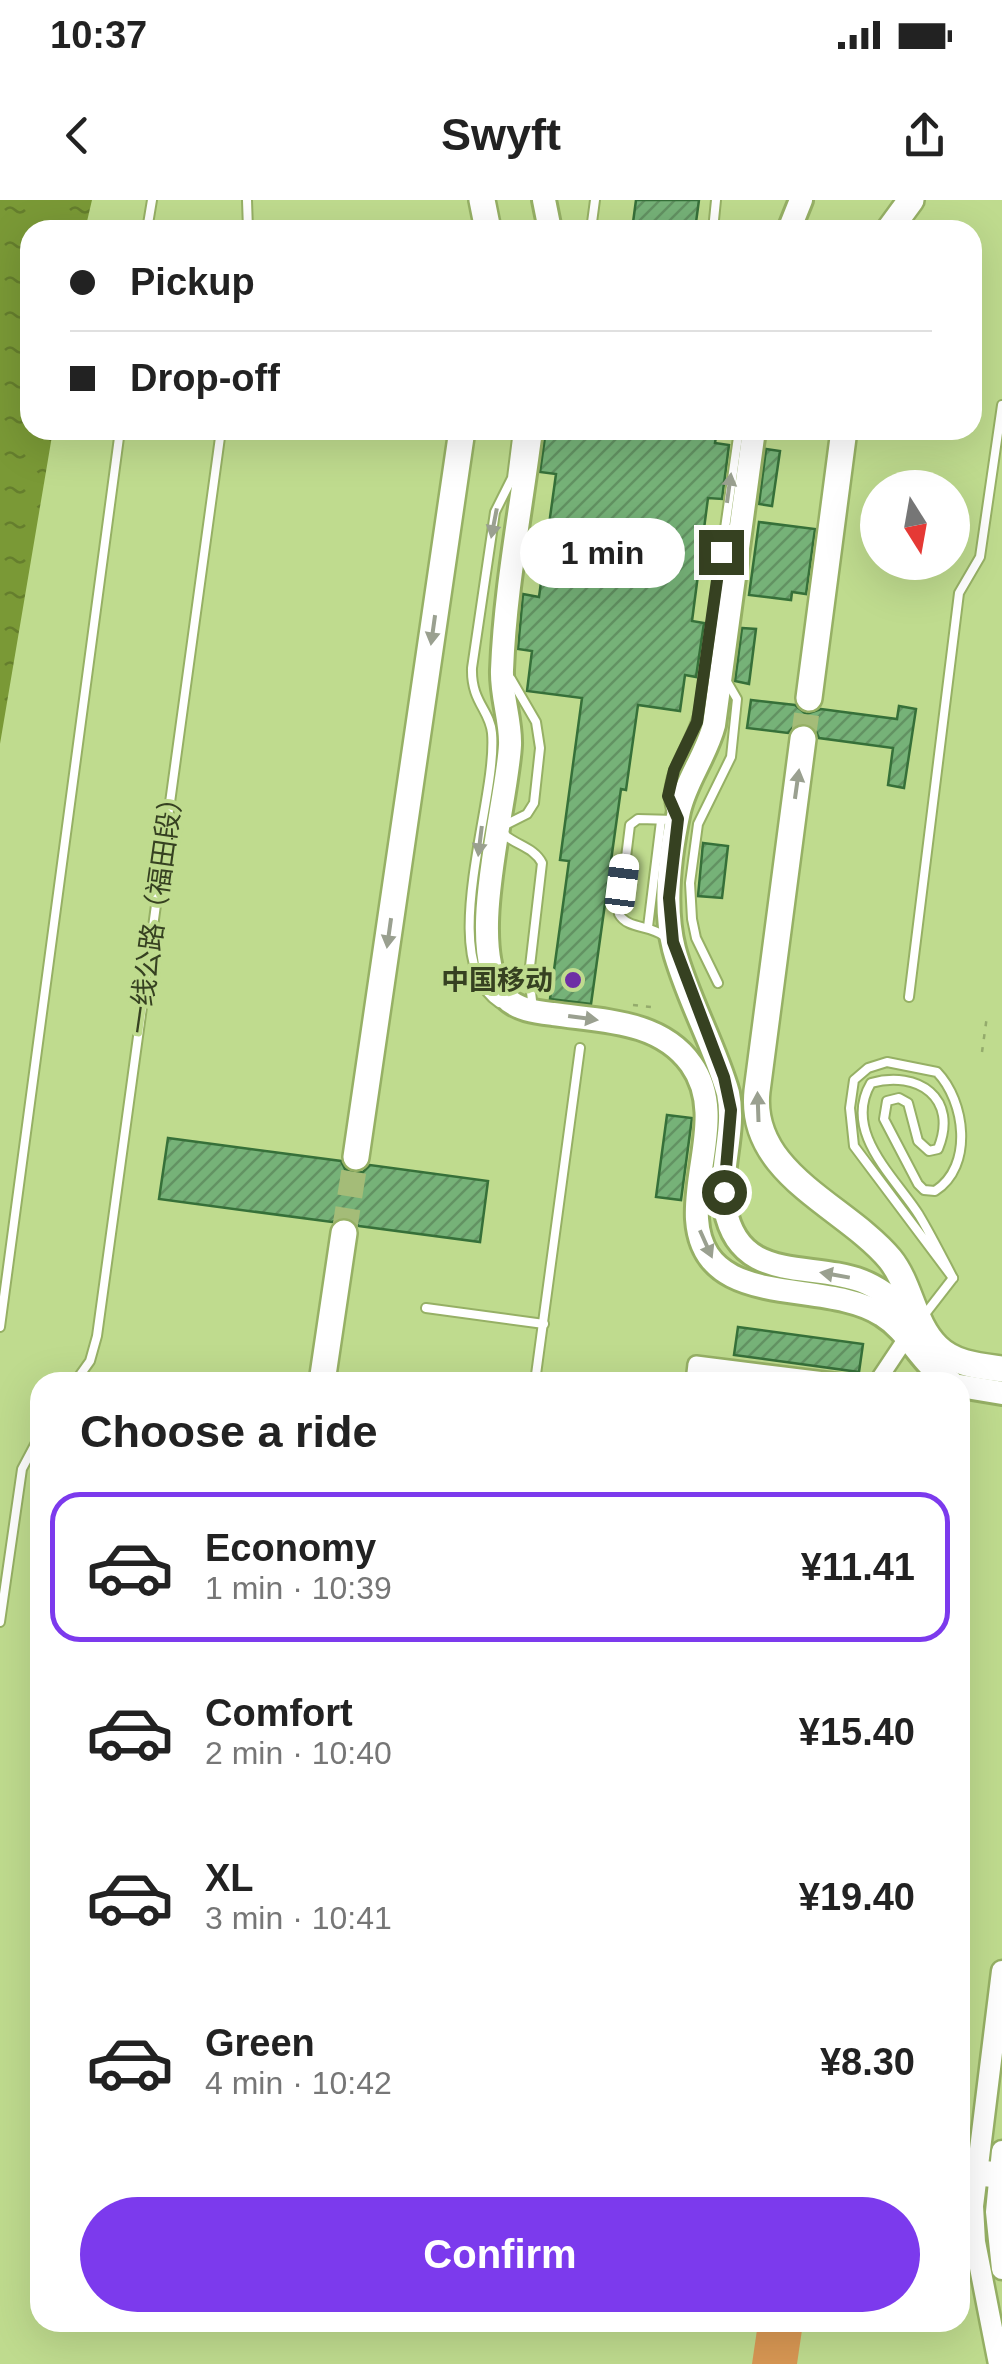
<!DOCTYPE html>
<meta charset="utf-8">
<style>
body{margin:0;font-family:Arial,"Noto Sans SC",sans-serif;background:#f2f2f2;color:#222;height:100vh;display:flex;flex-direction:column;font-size:38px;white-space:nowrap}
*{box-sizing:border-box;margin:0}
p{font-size:32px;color:#767676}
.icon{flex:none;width:55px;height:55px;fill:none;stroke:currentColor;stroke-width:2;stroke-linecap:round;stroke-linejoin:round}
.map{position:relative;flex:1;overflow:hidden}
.side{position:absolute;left:30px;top:1172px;width:940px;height:960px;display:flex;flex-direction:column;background:#fff;border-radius:30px;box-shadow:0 10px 40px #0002}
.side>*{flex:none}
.banner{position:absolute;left:20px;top:20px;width:962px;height:220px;border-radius:30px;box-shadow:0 10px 40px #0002;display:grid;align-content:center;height:220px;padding:0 50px;background:#fff}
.needle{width:65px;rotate:169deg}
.tools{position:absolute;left:860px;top:270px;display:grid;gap:20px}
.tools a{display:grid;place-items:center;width:110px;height:110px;border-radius:50%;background:#fff;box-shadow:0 10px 40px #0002;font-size:50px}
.end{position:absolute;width:45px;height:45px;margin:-22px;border:12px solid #364121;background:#fff;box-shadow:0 0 0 5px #fff}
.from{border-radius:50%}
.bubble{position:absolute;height:70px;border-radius:35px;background:#fff;box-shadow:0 10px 40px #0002;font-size:32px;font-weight:600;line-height:70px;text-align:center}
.car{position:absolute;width:30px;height:60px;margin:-30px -15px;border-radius:12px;box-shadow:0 0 8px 2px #0007;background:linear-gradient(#fff 24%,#345 0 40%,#fff 0 76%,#345 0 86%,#fff 0)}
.banner b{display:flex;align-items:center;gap:35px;height:95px;font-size:38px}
.banner b+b{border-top:2px solid #e0e0e0}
.banner i{width:25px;height:25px;background:#222}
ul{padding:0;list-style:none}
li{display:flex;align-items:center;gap:30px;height:150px;margin:0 20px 15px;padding:0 30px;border:5px solid transparent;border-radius:30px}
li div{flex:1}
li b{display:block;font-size:38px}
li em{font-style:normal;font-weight:600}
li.on{border-color:#7c3aed}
li>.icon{width:90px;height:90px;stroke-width:1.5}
h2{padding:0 50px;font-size:45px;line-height:120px}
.cta{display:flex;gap:20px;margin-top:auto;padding:20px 50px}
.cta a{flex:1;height:115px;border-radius:60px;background:#7c3aed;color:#fff;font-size:40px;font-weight:600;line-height:115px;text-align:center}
.status{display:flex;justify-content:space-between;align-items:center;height:70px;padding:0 50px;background:#fff;direction:ltr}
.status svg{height:28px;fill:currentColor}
header{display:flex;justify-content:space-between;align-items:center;height:130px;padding:0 50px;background:#fff;font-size:45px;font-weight:600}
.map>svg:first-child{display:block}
</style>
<div class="status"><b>10:37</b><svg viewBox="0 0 49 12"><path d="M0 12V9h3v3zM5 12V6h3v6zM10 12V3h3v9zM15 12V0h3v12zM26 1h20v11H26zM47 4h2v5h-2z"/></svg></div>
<header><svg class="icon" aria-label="back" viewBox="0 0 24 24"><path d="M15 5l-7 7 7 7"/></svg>Swyft<svg class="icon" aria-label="share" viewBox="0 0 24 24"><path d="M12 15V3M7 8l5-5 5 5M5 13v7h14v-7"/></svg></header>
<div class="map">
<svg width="1002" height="2164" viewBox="0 0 1002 2164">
<defs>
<pattern id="water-ripples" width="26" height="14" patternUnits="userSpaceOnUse" patternTransform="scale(2.5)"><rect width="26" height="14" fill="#7a9936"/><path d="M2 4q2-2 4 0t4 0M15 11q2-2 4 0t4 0" fill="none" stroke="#657e2d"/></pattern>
<pattern id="building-hatch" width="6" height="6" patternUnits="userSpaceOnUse" patternTransform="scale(2.5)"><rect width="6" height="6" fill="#76b278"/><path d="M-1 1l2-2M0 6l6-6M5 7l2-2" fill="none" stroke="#629262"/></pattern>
</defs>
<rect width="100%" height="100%" fill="#bfdb8e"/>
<polygon fill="#d89753" points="758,2123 803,2123 797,2164 752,2164"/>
<polygon fill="url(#water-ripples)" points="0,0 92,0 85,30 30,30 30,230 53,230 0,544"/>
<g fill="url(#building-hatch)" stroke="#367039" stroke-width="2.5">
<polygon points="636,0 699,0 695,30 632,30"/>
<polygon points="546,230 717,230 715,243 729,245 722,299 708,298 692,421 704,423 696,477 685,475 680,511 638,505 626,590 621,589 591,804 550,799 569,661 560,660 582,498 527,491 532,451 518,449 523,394 539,397 556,274 540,272"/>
<polygon points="766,249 780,251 772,306 759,304"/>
<polygon points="759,322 815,329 806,394 792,392 791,400 749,395"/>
<polygon points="742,428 756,429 749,484 735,481"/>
<polygon points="751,500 795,505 806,514 821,509 897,519 899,506 916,509 904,588 888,585 893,548 819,538 814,527 806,523 796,524 788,533 747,528"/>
<polygon points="703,643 728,646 722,698 698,696"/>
<polygon points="667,915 692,918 681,1000 656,997"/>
<polygon points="168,938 341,961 345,969 355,973 363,972 370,965 488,981 480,1042 359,1026 345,1017 332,1022 159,999"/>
<polygon points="738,1127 863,1144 859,1172 734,1155"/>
</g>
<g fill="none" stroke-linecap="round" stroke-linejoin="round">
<g stroke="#a4bc78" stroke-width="25" stroke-dasharray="25 12" stroke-linecap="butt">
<polyline points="803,539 809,498"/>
<polyline points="344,1033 356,957"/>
</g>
<defs>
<g id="service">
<polyline points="247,0 248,30"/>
<polyline points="147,30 152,0"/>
<polyline points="591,30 595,0"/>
<polyline points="713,30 716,0"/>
<path d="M511 479 536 522 540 548 534 603 527 614 499 628C510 645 533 645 542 663L529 775 533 809"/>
<path d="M671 610C661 574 692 545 699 511L739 230"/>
<polyline points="648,727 661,621"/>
<path d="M664 736C650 725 627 729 619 714L630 625 638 619 675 620"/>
<polyline points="718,783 696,738 692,719 690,683 698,624 731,557 737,499 726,480"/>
<polyline points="909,797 959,393 980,357 1002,205"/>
<path d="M499 803C434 760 498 601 492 533 490 510 471 502 472 468L495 312 512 278 518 230"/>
<path d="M887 862 937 872C965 901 974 966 935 991L924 990 918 984 884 919 887 901 899 898 908 903 918 941 929 951 938 949C959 898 918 870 871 883 842 932 895 977 919 1015 931 1035 942 1057 953 1078L854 946 850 908 854 880 868 868Z"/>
<polyline points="426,1108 544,1124"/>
<polyline points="922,1118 953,1078"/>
<polyline points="0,1127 120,230"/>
<polyline points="75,1182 90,1161 97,1136 221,230"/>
<polyline points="535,1182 580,848"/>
<polyline points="0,1422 22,1269 40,1235"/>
</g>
<g id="minor">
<polyline points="694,1182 696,1164 841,1182"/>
<polyline points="877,1182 907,1137"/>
</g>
<g id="tertiary">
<polyline points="1002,1951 996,2012 1002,2069"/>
<polyline points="999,2164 975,2042 973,2006 1002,1771"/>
</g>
<g id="secondary">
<polyline points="544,0 550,30"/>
<polyline points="789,30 801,0"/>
<path d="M531 230C521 309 505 391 502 470 501 496 511 520 510 545 507 606 463 751 505 797 517 810 536 812 553 814 601 821 660 820 691 864 724 910 694 967 697 1019 703 1113 824 1077 882 1115 911 1133 920 1165 951 1182"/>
<path d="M754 230 714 525C706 556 686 580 679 611 670 653 663 706 674 749 687 798 714 844 728 893 736 932 718 970 725 1008 739 1084 809 1061 862 1081 883 1089 902 1107 920 1120"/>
<polyline points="960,1186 1002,1193"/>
</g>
<g id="primary">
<polyline points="482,0 488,30"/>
<polyline points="889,30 911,0"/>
<polyline points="809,498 844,230"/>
<path d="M803 539 757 891C748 974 846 1006 890 1059 911 1085 913 1124 937 1147 954 1164 979 1166 1002 1169"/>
<polyline points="356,957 462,230"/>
<polyline points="322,1182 344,1033"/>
<polyline points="960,1971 998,1975"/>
</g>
</defs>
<use href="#service" stroke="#96b065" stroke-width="12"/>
<use href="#minor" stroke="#96b065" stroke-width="20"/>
<use href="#tertiary" stroke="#96b065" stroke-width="25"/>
<use href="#secondary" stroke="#96b065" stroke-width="28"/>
<use href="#primary" stroke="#96b065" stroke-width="30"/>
<g stroke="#94ab6c" stroke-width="2.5" stroke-dasharray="5 8" stroke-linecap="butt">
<polyline points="633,805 651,807"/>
<polyline points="982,852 987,816"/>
</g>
<use href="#service" stroke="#fff" stroke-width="8"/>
<use href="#minor" stroke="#fff" stroke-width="15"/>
<use href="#tertiary" stroke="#fff" stroke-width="20"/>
<use href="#secondary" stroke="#fff" stroke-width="22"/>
<use href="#primary" stroke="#fff" stroke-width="25"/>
</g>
<defs><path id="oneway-solid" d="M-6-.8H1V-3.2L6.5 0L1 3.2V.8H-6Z" transform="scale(2.5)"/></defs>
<g fill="#9aa090">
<use href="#oneway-solid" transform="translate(729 288) rotate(-82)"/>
<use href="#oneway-solid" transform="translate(494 323) rotate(101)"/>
<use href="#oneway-solid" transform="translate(433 430) rotate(98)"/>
<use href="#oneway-solid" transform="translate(797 584) rotate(-82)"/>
<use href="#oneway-solid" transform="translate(480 641) rotate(97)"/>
<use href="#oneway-solid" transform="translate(389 733) rotate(98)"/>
<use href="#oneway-solid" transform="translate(583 818) rotate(8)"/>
<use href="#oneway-solid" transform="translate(758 907) rotate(-92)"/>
<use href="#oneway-solid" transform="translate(706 1044) rotate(66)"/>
<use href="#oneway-solid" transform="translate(835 1075) rotate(-170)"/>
</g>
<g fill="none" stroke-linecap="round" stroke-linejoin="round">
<polyline stroke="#364121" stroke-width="12" points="721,352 697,522 674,570 668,596 678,619 669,698 673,742 724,877 731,910 724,992"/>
</g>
<circle fill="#6e2fa5" stroke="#bfdb8e" stroke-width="4" cx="573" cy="780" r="10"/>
<g text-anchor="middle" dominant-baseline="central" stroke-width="8" stroke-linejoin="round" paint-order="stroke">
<g font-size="28" fill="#364121" stroke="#bfdb8e">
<text transform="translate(156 709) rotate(-82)">一线公路（福田段）</text>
</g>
<g font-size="28" font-weight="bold" fill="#364121" stroke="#bfdb8e" text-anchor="end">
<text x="553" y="780">中国移动</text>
</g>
</g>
</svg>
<div class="tools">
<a><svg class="needle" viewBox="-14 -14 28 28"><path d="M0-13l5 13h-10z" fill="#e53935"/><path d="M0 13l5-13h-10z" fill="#767676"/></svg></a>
</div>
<i class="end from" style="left:724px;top:992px"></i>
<i class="end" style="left:721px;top:352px"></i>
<div class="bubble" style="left:520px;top:318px;width:165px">1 min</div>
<i class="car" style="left:622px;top:684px;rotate:7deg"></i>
<div class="banner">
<b><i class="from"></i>Pickup</b>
<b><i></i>Drop-off</b>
</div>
<section class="side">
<h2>Choose a ride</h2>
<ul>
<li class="on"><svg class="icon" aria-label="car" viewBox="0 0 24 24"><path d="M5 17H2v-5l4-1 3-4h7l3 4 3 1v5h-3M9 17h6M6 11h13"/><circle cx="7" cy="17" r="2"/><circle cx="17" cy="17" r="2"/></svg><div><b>Economy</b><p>1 min · 10:39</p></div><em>¥11.41</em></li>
<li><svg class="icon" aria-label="car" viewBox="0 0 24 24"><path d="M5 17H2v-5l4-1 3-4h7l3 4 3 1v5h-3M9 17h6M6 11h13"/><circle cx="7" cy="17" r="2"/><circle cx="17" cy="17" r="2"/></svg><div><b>Comfort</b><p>2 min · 10:40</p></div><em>¥15.40</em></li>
<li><svg class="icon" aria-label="car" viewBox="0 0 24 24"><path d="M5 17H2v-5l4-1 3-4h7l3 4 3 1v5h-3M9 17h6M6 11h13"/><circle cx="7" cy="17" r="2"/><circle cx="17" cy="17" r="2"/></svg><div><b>XL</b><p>3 min · 10:41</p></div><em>¥19.40</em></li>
<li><svg class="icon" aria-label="car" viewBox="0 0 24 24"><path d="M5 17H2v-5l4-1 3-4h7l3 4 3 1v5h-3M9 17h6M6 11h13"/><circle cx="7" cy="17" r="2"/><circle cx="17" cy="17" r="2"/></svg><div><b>Green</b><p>4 min · 10:42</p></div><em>¥8.30</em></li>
</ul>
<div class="cta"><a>Confirm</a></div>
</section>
</div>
